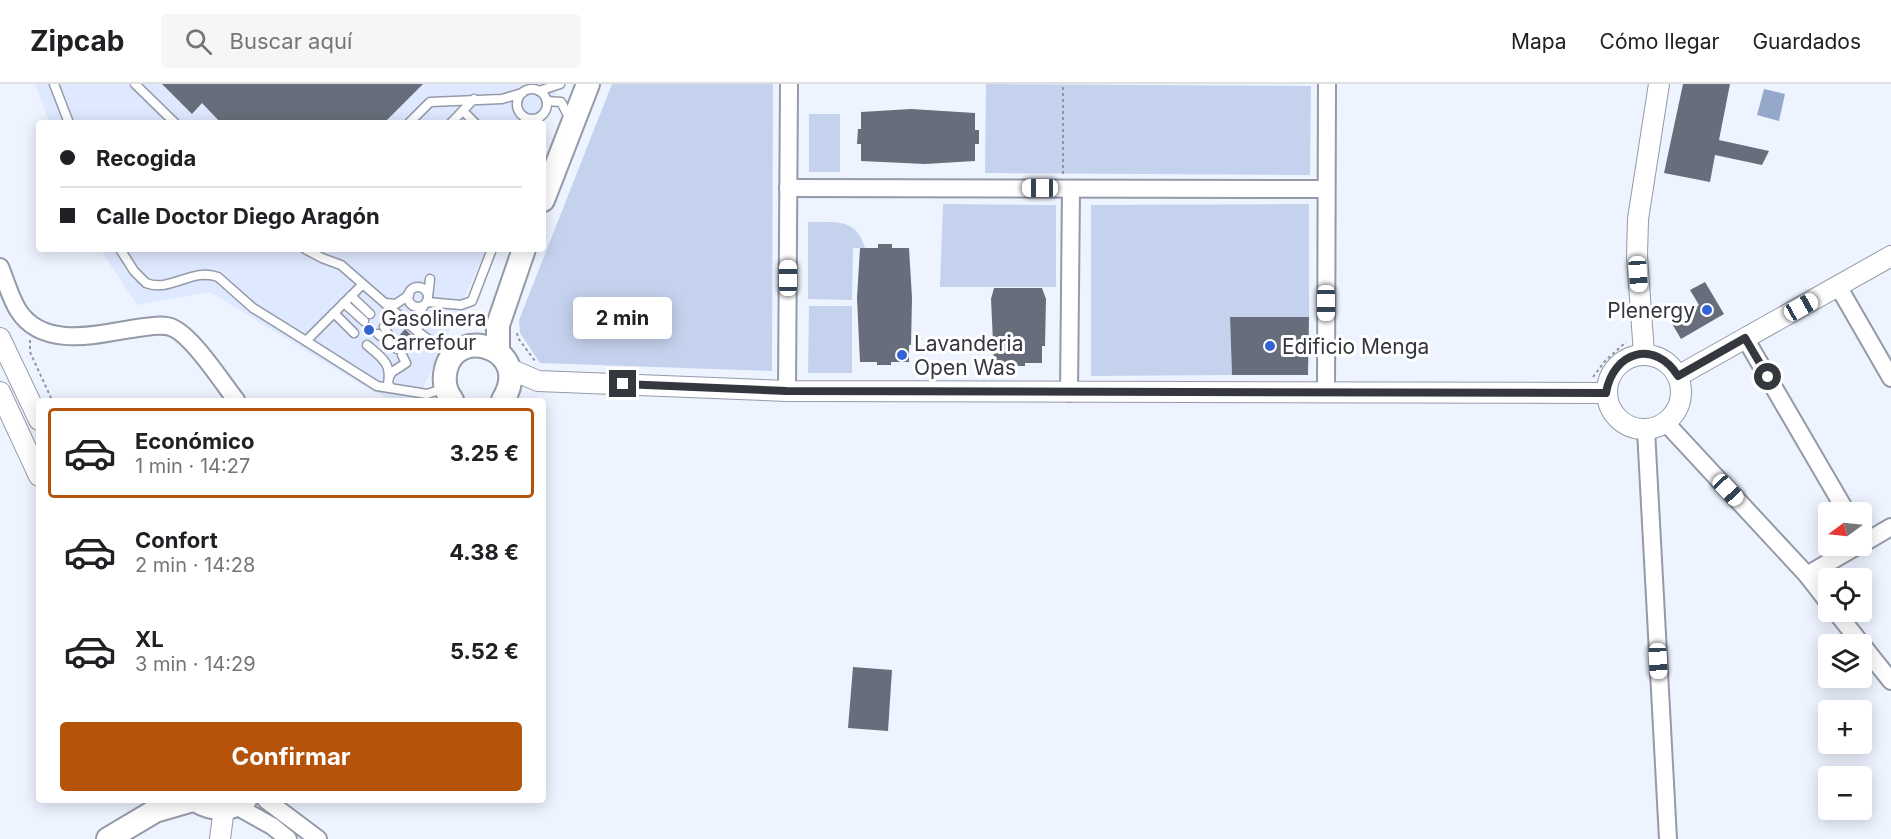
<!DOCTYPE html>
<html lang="es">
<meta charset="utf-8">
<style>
body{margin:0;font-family:Inter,sans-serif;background:#f6f6f6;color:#202124;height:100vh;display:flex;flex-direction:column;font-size:22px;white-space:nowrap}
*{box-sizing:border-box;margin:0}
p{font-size:20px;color:#757577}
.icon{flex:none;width:33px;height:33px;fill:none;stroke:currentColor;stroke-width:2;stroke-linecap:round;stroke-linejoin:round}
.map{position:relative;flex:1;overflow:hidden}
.drawer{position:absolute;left:36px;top:314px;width:510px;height:405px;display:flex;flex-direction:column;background:#fff;border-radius:6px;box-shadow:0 3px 15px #0003}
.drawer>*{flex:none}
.guide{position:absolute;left:36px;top:36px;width:510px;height:132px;border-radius:6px;box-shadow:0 3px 15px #0003;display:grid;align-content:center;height:132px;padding:0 24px;background:#fff}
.needle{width:39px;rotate:255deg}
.tools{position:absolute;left:1818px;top:418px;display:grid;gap:12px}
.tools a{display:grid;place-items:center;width:54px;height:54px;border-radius:6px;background:#fff;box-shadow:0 3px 15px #0003;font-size:30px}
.end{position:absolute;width:27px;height:27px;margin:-14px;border:8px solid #34373d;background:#fff;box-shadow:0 0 0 3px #fff}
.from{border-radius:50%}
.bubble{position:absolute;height:42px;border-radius:6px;background:#fff;box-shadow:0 3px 15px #0003;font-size:20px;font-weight:700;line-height:42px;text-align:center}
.car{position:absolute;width:18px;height:36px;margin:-18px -9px;border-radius:8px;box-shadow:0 0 4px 2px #0007;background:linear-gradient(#fff 24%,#345 0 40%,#fff 0 76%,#345 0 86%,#fff 0)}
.guide b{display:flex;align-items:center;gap:21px;height:57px;font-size:22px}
.guide b+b{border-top:2px solid #e0e0e0}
.guide i{width:15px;height:15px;background:#202124}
ul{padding:10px 0 0;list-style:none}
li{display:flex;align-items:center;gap:18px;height:90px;margin:0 12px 9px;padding:0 12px;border:3px solid transparent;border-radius:6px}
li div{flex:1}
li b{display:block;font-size:22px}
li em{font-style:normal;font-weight:700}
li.selected{border-color:#b45309}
li>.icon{width:54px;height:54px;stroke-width:1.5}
.primary-button{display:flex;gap:12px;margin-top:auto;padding:12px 24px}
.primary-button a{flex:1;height:69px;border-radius:6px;background:#b45309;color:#fff;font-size:24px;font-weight:700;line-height:69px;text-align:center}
header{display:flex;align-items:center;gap:36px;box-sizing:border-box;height:84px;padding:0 30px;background:#fff;border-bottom:2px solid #e0e0e0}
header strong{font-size:28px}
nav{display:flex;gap:33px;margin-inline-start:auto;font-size:21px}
.search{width:420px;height:54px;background:#f6f6f6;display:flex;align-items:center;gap:15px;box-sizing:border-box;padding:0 21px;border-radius:6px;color:#757577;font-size:22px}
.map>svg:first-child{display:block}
</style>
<header>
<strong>Zipcab</strong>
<div class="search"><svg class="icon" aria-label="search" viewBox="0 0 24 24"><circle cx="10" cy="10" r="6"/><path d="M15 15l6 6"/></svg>Buscar aquí</div>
<nav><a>Mapa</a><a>Cómo llegar</a><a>Guardados</a></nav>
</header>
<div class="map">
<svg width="1891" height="755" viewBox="0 0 1891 755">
<rect width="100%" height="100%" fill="#edf3ff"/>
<g fill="#dee8fe">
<polygon points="35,0 560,0 542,39 50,39"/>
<polygon points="100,165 486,165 430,290 417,316 394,316 374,308 210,208 137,221"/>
</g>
<g fill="#c5d2ee">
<polygon points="612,0 773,0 772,287 540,279 520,249 519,236"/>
<polygon points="986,0 1311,2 1310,91 985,89"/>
<rect x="809" y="30" width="31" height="58"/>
<polygon points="943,120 1056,121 1056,203 940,203"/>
<polygon points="1309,120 1309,233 1230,233 1232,291 1091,292 1091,121"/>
<path d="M808 138C835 139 856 133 865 164H853L852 216 808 215Z"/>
<polygon points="809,222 852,222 852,289 808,289"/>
</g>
<polygon fill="#96a8ca" points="1764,5 1785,10 1779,37 1757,31"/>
<g fill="#676d7a">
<polygon points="162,0 423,0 384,39 221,39 202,19 192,30"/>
<polygon points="1683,0 1730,0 1719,56 1769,67 1762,81 1715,71 1710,98 1664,89"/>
<polygon points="911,25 975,29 975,46 979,46 979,60 975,60 975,77 925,80 861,77 861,60 857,60 858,45 861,45 861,28"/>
<polygon points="878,160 892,160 892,164 909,164 912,214 911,261 909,261 909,278 891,278 891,281 877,281 877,278 860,278 857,214 860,164 878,164"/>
<polygon points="1705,198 1724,230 1681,255 1671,238 1699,221 1690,206"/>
<polygon points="994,204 1042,204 1046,215 1045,262 1042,262 1042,279 1025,279 1025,282 1011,282 1011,279 994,279 991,215"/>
<polygon points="1230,233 1309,233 1308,291 1232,291"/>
<polygon points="405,245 416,256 406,266 403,265 399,252"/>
<polygon points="853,583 892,586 888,647 848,644"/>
</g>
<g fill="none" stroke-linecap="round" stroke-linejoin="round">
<defs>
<g id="service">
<polyline points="54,0 69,39"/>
<polyline points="135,0 175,39"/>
<circle cx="532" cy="20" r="15"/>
<polyline points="539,7 560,0"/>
<polyline points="547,17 561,18 569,33"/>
<polyline points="463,27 475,39"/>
<polyline points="409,39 430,18 502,15 522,9"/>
<polyline points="451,39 474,15"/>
<path d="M120 165 134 187 146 199C170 209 193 183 218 193L253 224 306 257"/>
<polyline points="305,165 322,174 341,181 418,248 435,260 457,263"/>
<polyline points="362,201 306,257 377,302 427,310 445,304"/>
<circle cx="418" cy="213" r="10"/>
<polyline points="351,212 370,230"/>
<polyline points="428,213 430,195"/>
<polyline points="427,218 461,221 472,217 492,165"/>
<polyline points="344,219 364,237"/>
<polyline points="385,219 396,220 409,211"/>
<polyline points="334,229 354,249"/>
<polyline points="384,243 397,265"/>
<polyline points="418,248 417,233 423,223"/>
<polyline points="378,250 394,262"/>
<path d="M367 261C382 274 392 279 388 300L391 304"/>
<polyline points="389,293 392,288 406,279 402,271"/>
</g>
<g id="minor">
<polyline points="788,104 1326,105"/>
<path d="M0 183C6 197 10 213 18 226 43 266 99 250 137 244 148 243 163 239 173 244 193 253 222 298 236 316"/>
<polyline points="1838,202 1891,294"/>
<polyline points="1745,254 1847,429"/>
<polyline points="787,307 789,0"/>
<polyline points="1069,309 1071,105"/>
<polyline points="1326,309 1327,0"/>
<polyline points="1666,339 1807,491 1828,518"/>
<polyline points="1646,346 1668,755"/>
<polyline points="1862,460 1891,443"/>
<polyline points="1807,491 1857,462"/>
<polyline points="1836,528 1891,597"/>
<polyline points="266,716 318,755"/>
<polyline points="236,722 272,742 288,755"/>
</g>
<g id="tertiary">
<polyline points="0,254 39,336"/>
<polyline points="1644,270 1637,172 1638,135 1659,0"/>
<circle cx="1644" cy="308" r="37"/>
<polyline points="510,285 538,297 787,307 1606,309"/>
<polyline points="1678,292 1891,172"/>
<polyline points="0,308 39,392"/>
<polyline points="220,755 224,724"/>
</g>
<g id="secondary">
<polyline points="543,116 588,0"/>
<polyline points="498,268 498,241 524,165"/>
<path d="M452 316C445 307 443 297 446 285 457 240 534 265 503 316"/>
<path d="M195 716C212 726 229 727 245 716"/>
<polyline points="108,755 155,727 193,716"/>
</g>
</defs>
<use href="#service" stroke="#949aa8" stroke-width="11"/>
<use href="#minor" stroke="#949aa8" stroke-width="20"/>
<use href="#tertiary" stroke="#949aa8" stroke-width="22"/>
<use href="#secondary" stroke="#949aa8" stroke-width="26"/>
<g stroke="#90959e" stroke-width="2" stroke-dasharray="3 3" stroke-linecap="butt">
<polyline points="1063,90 1063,0"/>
<polyline points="543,142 545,134"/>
<polyline points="517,249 518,254 535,277"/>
<polyline points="30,256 30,268 52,316"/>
<polyline points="1593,293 1605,277 1626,258"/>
</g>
<use href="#service" stroke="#fff" stroke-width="8"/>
<use href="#minor" stroke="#fff" stroke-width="16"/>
<use href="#tertiary" stroke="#fff" stroke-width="20"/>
<use href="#secondary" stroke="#fff" stroke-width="22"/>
</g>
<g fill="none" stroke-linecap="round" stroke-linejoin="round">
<path stroke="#34373d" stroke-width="8" d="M623 300 787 307 1606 309C1613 267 1655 255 1678 292L1745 254 1768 293"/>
</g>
<g fill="#3362d2" stroke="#fff" stroke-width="2">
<circle cx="1707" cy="226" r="6"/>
<circle cx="369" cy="246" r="6"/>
<circle cx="1270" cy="262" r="6"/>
<circle cx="902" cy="271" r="6"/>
</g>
<g text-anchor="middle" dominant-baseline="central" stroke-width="6" stroke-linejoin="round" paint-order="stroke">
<g font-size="21" fill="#34373d" stroke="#fff" text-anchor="start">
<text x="1695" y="226" text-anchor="end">Plenergy</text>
<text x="381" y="234">Gasolinera<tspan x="381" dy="24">Carrefour</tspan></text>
<text x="914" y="259">Lavanderia<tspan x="914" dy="24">Open Was</tspan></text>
<text x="1282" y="262">Edificio Menga</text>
</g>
</g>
</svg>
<div class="tools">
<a><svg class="needle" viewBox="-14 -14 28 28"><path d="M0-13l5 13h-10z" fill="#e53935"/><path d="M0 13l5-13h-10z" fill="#757577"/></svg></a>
<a><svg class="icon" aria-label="locate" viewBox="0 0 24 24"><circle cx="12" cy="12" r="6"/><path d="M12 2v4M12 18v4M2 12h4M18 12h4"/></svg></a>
<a><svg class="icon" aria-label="layers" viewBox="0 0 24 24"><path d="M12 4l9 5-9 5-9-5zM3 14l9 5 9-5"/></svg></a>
<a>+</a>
<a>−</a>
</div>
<i class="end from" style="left:1768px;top:293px"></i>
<i class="end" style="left:623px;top:300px"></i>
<div class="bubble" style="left:573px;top:213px;width:99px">2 min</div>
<i class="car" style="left:1040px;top:104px;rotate:270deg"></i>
<i class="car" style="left:1638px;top:190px;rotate:176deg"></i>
<i class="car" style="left:788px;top:194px;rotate:0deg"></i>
<i class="car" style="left:1326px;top:219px;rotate:180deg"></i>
<i class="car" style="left:1801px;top:223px;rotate:61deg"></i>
<i class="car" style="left:1728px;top:406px;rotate:137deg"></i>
<i class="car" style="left:1658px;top:577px;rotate:177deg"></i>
<div class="guide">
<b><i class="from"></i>Recogida</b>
<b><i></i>Calle Doctor Diego Aragón</b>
</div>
<section class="drawer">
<ul>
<li class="selected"><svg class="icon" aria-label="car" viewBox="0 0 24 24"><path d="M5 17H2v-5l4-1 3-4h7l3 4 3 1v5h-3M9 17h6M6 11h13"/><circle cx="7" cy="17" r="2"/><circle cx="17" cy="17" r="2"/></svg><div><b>Económico</b><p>1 min · 14:27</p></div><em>3.25 €</em></li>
<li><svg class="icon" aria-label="car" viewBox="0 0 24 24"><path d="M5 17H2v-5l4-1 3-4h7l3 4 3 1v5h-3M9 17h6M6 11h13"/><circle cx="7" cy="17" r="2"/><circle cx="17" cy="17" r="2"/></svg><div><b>Confort</b><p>2 min · 14:28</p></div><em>4.38 €</em></li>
<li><svg class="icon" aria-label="car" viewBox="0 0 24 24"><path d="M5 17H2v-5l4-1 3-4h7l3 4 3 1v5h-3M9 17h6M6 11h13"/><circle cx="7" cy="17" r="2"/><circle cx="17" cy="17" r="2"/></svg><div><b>XL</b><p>3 min · 14:29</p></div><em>5.52 €</em></li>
</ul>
<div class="primary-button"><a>Confirmar</a></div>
</section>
</div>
